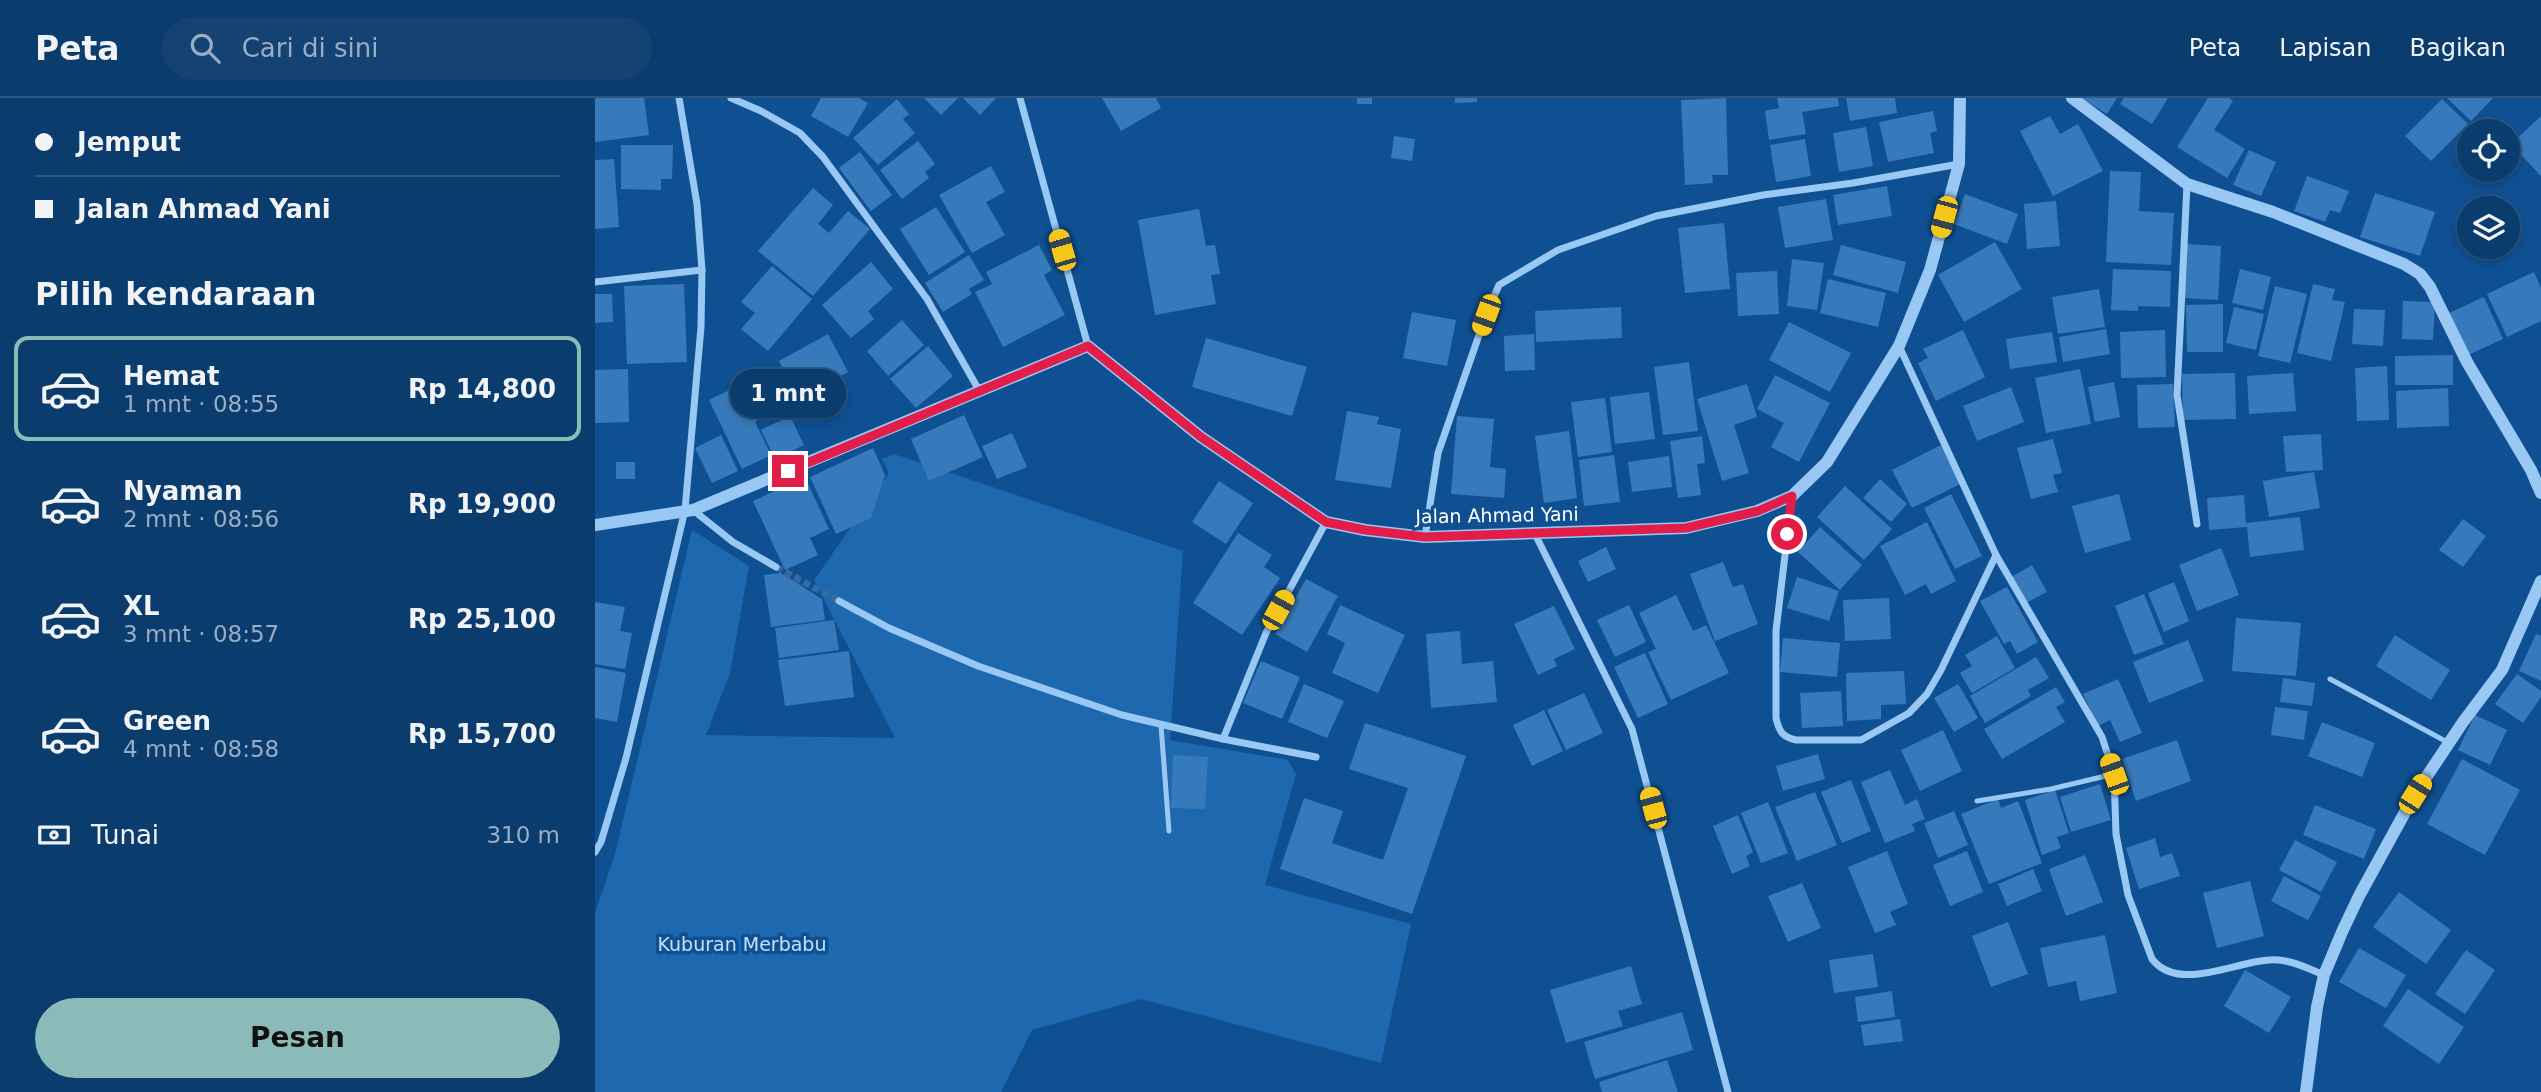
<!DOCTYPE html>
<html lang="id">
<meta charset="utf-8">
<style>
body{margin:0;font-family:"DejaVu Sans",sans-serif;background:#144373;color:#f1f3f6;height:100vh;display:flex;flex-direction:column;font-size:26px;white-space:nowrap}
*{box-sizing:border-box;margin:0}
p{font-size:23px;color:#9aadc2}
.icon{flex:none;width:38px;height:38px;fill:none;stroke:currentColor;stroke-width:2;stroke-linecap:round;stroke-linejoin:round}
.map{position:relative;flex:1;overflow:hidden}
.side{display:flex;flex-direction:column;background:#0b3c6e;width:595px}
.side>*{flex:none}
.guide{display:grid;align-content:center;height:154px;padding:0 35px;background:#0b3c6e}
.fabs{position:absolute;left:1862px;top:21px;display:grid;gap:14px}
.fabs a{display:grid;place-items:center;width:63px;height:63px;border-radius:50%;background:#0b3c6e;box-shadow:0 4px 10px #0003,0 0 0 2px #2b5681;font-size:35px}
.end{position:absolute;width:32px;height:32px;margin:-16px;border:9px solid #e11d48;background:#fff;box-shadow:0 0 0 4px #fff}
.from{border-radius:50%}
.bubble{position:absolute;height:49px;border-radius:24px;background:#0b3c6e;box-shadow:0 4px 10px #0003,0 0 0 2px #2b5681;font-size:23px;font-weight:600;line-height:49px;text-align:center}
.car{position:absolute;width:21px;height:42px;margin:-21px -10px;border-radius:9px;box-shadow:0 0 5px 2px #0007;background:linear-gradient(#f5c518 24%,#345 0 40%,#f5c518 0 76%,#345 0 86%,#f5c518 0)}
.guide b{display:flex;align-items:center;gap:24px;height:66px;font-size:26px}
.guide b+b{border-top:2px solid #2b5681}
.guide i{width:18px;height:18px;background:#f1f3f6}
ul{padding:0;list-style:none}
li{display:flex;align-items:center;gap:21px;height:105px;margin:0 14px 10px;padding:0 21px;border:4px solid transparent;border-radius:14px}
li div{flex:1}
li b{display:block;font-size:26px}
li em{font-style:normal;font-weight:600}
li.selected{border-color:#8bbbb9}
li>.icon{width:63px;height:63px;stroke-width:1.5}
h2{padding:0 35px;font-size:32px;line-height:84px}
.pay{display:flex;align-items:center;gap:18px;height:77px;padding:0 35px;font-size:26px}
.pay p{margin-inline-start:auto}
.button{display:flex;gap:14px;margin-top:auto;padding:14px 35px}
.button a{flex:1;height:80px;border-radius:42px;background:#8bbbb9;color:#111;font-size:28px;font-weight:600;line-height:80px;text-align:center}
header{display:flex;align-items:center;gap:42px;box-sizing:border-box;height:98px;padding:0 35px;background:#0b3c6e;border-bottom:2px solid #2b5681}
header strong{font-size:33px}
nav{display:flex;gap:38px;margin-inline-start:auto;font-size:24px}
.search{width:490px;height:63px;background:#144373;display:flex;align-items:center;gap:18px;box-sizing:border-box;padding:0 24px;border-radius:38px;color:#9aadc2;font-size:26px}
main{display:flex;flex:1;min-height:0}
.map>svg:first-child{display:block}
</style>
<header>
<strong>Peta</strong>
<div class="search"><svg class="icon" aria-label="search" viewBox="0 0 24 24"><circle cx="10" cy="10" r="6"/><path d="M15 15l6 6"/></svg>Cari di sini</div>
<nav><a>Peta</a><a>Lapisan</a><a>Bagikan</a></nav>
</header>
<main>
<section class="side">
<div class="guide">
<b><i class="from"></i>Jemput</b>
<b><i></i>Jalan Ahmad Yani</b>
</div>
<h2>Pilih kendaraan</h2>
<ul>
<li class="selected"><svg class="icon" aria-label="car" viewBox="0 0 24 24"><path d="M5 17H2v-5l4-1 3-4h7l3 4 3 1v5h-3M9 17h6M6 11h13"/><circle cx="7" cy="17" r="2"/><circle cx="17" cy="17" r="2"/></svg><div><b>Hemat</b><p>1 mnt · 08:55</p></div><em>Rp 14,800</em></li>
<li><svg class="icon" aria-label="car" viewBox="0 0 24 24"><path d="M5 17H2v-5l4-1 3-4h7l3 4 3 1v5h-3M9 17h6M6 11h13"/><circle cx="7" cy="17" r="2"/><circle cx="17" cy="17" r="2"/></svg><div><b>Nyaman</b><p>2 mnt · 08:56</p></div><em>Rp 19,900</em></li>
<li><svg class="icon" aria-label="car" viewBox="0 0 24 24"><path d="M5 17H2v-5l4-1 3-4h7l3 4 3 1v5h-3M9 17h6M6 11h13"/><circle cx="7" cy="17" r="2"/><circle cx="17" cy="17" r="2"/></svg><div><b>XL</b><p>3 mnt · 08:57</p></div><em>Rp 25,100</em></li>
<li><svg class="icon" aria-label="car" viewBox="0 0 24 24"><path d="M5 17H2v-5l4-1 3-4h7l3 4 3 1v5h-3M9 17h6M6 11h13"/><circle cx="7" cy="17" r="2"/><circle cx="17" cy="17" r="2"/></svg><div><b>Green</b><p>4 mnt · 08:58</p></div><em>Rp 15,700</em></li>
</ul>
<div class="pay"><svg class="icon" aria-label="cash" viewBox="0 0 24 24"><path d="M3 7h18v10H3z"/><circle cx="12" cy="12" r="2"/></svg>Tunai<p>310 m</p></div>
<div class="button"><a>Pesan</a></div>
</section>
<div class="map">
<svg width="1946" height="994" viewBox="0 0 1946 994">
<rect width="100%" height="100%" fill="#0f5092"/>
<polygon fill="#1d68af" points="299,356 588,453 575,642 693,662 701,676 670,787 816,826 786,965 546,901 437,932 406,994 0,994 0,815 20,756 97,432 154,468 135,575 111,637 300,640 219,482 294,375 287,361"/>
<g fill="#377abb">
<polygon points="0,0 49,0 54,37 0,44"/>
<polygon points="226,0 264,0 273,5 253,39 216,18"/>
<polygon points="329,0 363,0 346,17"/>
<polygon points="368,0 401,0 385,17"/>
<polygon points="507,0 561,0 566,10 526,33"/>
<rect x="762" y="0" width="15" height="6"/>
<polygon points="860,0 882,0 882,4 860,5"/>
<polygon points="1131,0 1133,77 1117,77 1118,85 1090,87 1086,2"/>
<polygon points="1182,0 1243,0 1244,8 1207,14 1211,36 1174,42 1170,13 1184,10"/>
<polygon points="1251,0 1300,0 1302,15 1255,23"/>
<polygon points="1486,0 1522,0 1512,16"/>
<polygon points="1529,0 1573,0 1557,26 1525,6"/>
<polygon points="1613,0 1634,0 1638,3 1619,32 1650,51 1632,80 1582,49"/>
<polygon points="1852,0 1898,0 1876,23"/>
<polygon points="302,1 314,16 308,21 320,35 283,67 258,40"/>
<polygon points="1847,1 1873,26 1836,63 1810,38"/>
<polygon points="1338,13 1342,33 1335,35 1339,55 1293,64 1284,24"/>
<polygon points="1455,18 1465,36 1483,26 1508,73 1458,98 1425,33"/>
<polygon points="1946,18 1946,78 1916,46"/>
<polygon points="1271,29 1278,68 1244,74 1238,35"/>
<polygon points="799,38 820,41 817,63 796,60"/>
<polygon points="1210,41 1216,78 1181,84 1175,47"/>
<polygon points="323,43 340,66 330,74 334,80 307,101 285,72"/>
<polygon points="26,47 78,47 77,81 66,81 66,92 26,91"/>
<polygon points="1654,52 1681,64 1666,98 1638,87"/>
<polygon points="265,54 297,97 276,113 244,70"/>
<polygon points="19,61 24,129 0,131 0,62"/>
<polygon points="396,68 410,94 391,104 410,137 377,155 344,97"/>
<polygon points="1515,73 1546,74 1544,113 1579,115 1576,167 1511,164"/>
<polygon points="1712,78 1754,93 1745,115 1735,112 1730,124 1699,113"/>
<polygon points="1292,88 1297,118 1243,127 1238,97"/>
<polygon points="218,90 238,107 223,126 234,135 253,113 275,131 218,198 163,153"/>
<polygon points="1780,95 1840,114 1825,158 1765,139"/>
<polygon points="1370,96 1423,116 1412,146 1359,126"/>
<polygon points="1231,101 1238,142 1190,150 1183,109"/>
<polygon points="1461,103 1465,148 1432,151 1429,106"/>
<polygon points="341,109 370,154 334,177 305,131"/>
<polygon points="604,111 611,148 620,147 625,176 616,177 621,206 560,217 543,122"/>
<polygon points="1129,125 1135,191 1090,195 1083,130"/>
<polygon points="1400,144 1427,191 1369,224 1343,177"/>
<polygon points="1591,146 1626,148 1623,202 1588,200"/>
<polygon points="444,147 457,172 449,177 470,217 408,249 380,194 397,186 391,174"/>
<polygon points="1246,147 1311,164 1303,195 1238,177"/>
<polygon points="374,157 389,182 374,191 377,196 348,214 330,185"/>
<polygon points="1197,161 1229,165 1222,212 1192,208"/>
<polygon points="276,164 298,191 273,213 279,221 256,240 227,207"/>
<polygon points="177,168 217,201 173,253 146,231 160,215 146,204"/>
<polygon points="1518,171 1576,173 1575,209 1543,208 1543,213 1516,212"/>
<polygon points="1645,171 1676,179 1668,212 1637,205"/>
<polygon points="1182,173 1184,216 1143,218 1141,175"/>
<polygon points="1939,174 1946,190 1946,223 1912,239 1892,196"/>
<polygon points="1233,181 1291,195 1283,229 1225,215"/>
<polygon points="89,186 92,264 32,266 29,188"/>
<polygon points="1718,186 1740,191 1737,202 1750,204 1736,263 1702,255"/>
<polygon points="1680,188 1712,196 1695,265 1663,258"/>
<polygon points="1504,191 1510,229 1463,236 1457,199"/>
<polygon points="0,196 17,196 18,224 0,225"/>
<polygon points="1889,199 1908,241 1873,257 1854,215"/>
<polygon points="1808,203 1840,204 1838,242 1807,241"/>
<polygon points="1628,206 1628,254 1592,254 1591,207"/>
<polygon points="1026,209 1027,240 941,244 940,213"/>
<polygon points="1639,209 1669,216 1661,252 1631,245"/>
<polygon points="1759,211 1790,212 1788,248 1757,246"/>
<polygon points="817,214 861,222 852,268 808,260"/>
<polygon points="307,222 329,247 293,278 272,253"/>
<polygon points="1194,224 1256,255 1235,294 1174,262"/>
<polygon points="1511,231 1515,256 1468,264 1464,239"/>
<polygon points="1368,232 1390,279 1341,303 1323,265 1333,260 1328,251"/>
<polygon points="1570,232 1571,279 1526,280 1525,234"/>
<polygon points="1457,234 1462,264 1415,271 1411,241"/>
<polygon points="233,236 253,274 223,290 214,274 195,285 184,263"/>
<polygon points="939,236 940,272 910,273 909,238"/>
<polygon points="611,240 712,269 697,318 597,289"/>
<polygon points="333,248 358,278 321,310 295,281"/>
<polygon points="1858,257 1858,287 1800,287 1800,258"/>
<polygon points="1094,264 1103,333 1068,337 1059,269"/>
<polygon points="1792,268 1794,322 1762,323 1760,270"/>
<polygon points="33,271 34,324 0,325 0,272"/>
<polygon points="1485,271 1496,326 1451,335 1440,280"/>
<polygon points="1640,275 1641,321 1588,322 1587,276"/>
<polygon points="1698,275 1701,313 1654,316 1652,278"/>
<polygon points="1180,277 1235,305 1204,364 1176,349 1189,325 1162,311"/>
<polygon points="1519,284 1525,319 1500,324 1493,289"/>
<polygon points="147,286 165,321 160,324 176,357 147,371 114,302"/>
<polygon points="1152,286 1162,319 1139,327 1154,375 1127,383 1102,301"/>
<polygon points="1578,286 1580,329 1543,330 1542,287"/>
<polygon points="1416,289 1429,324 1382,343 1368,308"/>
<polygon points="1853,290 1854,328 1802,330 1801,293"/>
<polygon points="1054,294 1060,341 1020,346 1015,299"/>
<polygon points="1010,300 1017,354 983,359 976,304"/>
<polygon points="752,313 784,319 782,326 806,331 796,390 740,382"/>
<polygon points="369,317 388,359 334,383 316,341"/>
<polygon points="195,318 209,347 180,361 166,332"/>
<polygon points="862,318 899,321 895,369 911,371 909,400 856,396"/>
<polygon points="974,333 982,400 949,405 940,338"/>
<polygon points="417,335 432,369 402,381 387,348"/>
<polygon points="1726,336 1728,372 1691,374 1688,338"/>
<polygon points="126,337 143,373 117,385 100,350"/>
<polygon points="1107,338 1110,365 1102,366 1106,397 1083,400 1075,343"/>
<polygon points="1458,341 1467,375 1458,377 1463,394 1436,401 1422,350"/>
<polygon points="1346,347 1365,386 1317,410 1297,372"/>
<polygon points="278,350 290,377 276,420 241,436 215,379"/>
<polygon points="1019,357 1025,404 989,408 984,362"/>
<polygon points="1074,358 1077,389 1037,394 1033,364"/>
<rect x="21" y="364" width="19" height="17"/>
<polygon points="1719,374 1725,410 1674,419 1668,383"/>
<polygon points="210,379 234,431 215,440 223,457 190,472 158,403"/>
<polygon points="1285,381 1312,406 1296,424 1268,400"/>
<polygon points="624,383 658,405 631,446 597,424"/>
<polygon points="1250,388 1297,431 1269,462 1222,419"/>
<polygon points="1356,396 1387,458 1360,471 1329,410"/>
<polygon points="1524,396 1536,442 1490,455 1477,408"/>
<polygon points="1649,397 1651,425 1705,419 1709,452 1655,459 1652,429 1614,432 1612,400"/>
<polygon points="1868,421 1891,438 1868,469 1844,452"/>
<polygon points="1332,424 1361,483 1336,496 1331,486 1310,497 1285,448"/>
<polygon points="1225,429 1267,467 1245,492 1203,454"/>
<polygon points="643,435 677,457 669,469 685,480 647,537 598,505"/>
<polygon points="1011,449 1021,471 993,484 983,463"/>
<polygon points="1626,450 1644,497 1602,513 1584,467"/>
<polygon points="1128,464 1138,489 1148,486 1163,526 1120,543 1095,476"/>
<polygon points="1437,467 1452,494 1431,505 1416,479"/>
<polygon points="186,475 227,501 230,522 176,529 169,477"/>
<polygon points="1202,479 1244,493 1234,523 1192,510"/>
<polygon points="711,481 743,498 712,554 680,536"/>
<polygon points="1579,484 1594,523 1569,534 1553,495"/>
<polygon points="1412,489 1443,544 1422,556 1415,543 1409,546 1385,503"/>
<polygon points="1549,496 1569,546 1539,557 1520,508"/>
<polygon points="1081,497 1098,533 1111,527 1134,575 1076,602 1053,554 1061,551 1044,515"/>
<polygon points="1294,500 1296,541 1250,543 1248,502"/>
<polygon points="0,504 30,509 25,533 37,535 30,571 0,566"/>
<polygon points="745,507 810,537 783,595 737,575 750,545 732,536"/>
<polygon points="1034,507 1051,544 1020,559 1002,522"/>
<polygon points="959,508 980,551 959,561 962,568 943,577 919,526"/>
<polygon points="1641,520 1706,525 1701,578 1637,573"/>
<polygon points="239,522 244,552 184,560 180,530"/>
<polygon points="865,533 867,566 898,563 902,604 836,610 831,536"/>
<polygon points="1941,536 1946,538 1946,583 1924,573"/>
<polygon points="1800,537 1855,572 1836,602 1781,568"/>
<polygon points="1402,538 1420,570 1377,595 1365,575 1377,568 1370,557"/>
<polygon points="1188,540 1245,545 1242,579 1185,574"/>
<polygon points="1593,542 1609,583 1554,605 1538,564"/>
<polygon points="254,553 259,599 190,608 183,562"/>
<polygon points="1050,555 1073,606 1043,620 1019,569"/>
<polygon points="1441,559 1454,580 1433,592 1436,598 1390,625 1375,598"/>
<polygon points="666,563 705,579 687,621 648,605"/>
<polygon points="0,569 31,575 22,624 0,620"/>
<polygon points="1309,573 1311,606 1286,607 1286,621 1252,623 1251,575"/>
<polygon points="1922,576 1946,593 1946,599 1928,625 1900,606"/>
<polygon points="1688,580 1720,585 1717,608 1685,604"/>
<polygon points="1523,581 1547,635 1525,644 1515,622 1503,628 1488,596"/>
<polygon points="709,586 749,603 732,640 693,624"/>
<polygon points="1363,586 1383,620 1359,634 1339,600"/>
<polygon points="1461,589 1470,604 1461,609 1470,624 1407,661 1389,631"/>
<polygon points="1246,593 1248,628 1207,630 1205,595"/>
<polygon points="989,595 1008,635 971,652 952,612"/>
<polygon points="1680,609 1713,613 1709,642 1676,637"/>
<polygon points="949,612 968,653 937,668 918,627"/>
<polygon points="1880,617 1912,632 1895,667 1863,652"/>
<polygon points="1727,624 1780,645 1767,679 1713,658"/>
<polygon points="770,625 871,658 817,816 685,771 709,700 748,713 737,745 788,762 813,690 754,671"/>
<polygon points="1348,632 1367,673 1325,693 1306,652"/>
<polygon points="1582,642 1596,683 1541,703 1527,661"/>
<polygon points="1223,656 1230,681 1188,693 1181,668"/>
<polygon points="578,657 613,659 610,711 576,710"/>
<polygon points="1867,661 1925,692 1890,757 1832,726"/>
<polygon points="1295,672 1310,707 1322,701 1330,721 1317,726 1320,733 1290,745 1266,684"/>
<polygon points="1256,682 1276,733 1247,745 1226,694"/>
<polygon points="1505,686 1516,722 1476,734 1465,699"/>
<polygon points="1460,692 1474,735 1462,739 1466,750 1447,757 1430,702"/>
<polygon points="1220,694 1242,747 1202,763 1180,709"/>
<polygon points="1403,701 1406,710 1423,703 1447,765 1394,786 1366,716"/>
<polygon points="1173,704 1193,755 1166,765 1146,715"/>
<polygon points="1720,707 1781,731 1769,761 1708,737"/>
<polygon points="1359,713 1373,747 1343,760 1329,725"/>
<polygon points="1143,717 1158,754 1151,758 1155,768 1137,776 1118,728"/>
<polygon points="1560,740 1565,759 1577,755 1585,778 1544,791 1531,750"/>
<polygon points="1700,742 1742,764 1726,794 1684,772"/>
<polygon points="1292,753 1313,806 1295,814 1301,827 1280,835 1253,769"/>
<polygon points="1372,753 1388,794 1355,808 1338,767"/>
<polygon points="1490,757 1508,804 1471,818 1454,771"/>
<polygon points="1438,771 1447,793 1412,808 1403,786"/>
<polygon points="1689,778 1726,798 1713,822 1676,803"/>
<polygon points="1655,783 1669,838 1622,850 1608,795"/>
<polygon points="1207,785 1226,830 1193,844 1173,798"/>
<polygon points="1804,794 1856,832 1831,866 1778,829"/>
<polygon points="1413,824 1433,876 1396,889 1377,838"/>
<polygon points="1510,837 1522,895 1485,903 1481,883 1453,889 1445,850"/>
<polygon points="1764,850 1811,877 1791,910 1744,884"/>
<polygon points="1871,852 1900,872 1870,916 1840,896"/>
<polygon points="1278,856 1283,889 1239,895 1234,862"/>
<polygon points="1036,868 1047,906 1023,913 1028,928 971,945 955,892"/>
<polygon points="1650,872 1696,899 1674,935 1629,908"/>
<polygon points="1813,891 1869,929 1844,966 1788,928"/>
<polygon points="1297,893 1300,919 1263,924 1260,899"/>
<polygon points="1087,914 1098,952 1000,981 989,944"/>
<polygon points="1305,921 1308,943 1269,948 1266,927"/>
<polygon points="1072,962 1083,994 1007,994 1004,984"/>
</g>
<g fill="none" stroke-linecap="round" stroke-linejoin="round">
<polyline stroke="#336aa2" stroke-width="7" stroke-dasharray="7 3.5" stroke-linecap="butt" points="181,469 244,503"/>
<g stroke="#9ac8f4" stroke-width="5">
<polyline points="1735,581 1854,645"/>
<polyline points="566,627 574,733"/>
<polyline points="1382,703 1456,691 1519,676"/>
</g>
<g stroke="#9ac8f4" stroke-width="7">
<polyline points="136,0 166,13 205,35 228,59 332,201 385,294"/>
<polyline points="425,0 493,248"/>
<polyline points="1592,86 1582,297 1602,426"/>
<polyline points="0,184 107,172"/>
<path d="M1304 248 1401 457 1507 639 1519 676 1521 736 1533 797 1557 861C1585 897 1647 859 1683 862 1699 863 1714 871 1729 877"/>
<path d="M1197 398 1181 533V620C1184 633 1187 639 1201 642H1266L1314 615 1332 596 1346 572 1401 457"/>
<polyline points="98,412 138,444 181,469"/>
<polyline points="940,436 1037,631 1133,994"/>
<polyline points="830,439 843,355 891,217 904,187 963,152 1061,118 1168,97 1258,85 1364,66"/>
<polyline points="244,503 294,530 383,568 527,617 628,641 721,659"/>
<polyline points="628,641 671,535 731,424"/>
<polyline points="0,754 6,744 31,660 90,412 106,229 107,172 102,106 84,0"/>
</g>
<g stroke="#9ac8f4" stroke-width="12">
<polyline points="1477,0 1592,86 1678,114 1809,166 1825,176 1835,189 1872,264 1936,372 1946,395"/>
<polyline points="0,427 98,412 493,248 606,339 731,424 770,432 830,439 1091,430 1162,413 1197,398 1232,364 1304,248 1335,172 1364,66 1365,0"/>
<polyline points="1711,994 1722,909 1729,877 1747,834 1764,798 1820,696 1868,624 1907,572 1946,483"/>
</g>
</g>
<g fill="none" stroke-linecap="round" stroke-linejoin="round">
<polyline stroke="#e11d48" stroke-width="9" points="193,373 493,248 606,339 731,424 770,432 830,439 1091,430 1163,413 1197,398 1192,436"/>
</g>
<g text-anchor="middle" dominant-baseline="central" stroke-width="7" stroke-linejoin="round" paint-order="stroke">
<g font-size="19" fill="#fff" stroke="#0f5092">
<text transform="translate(902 417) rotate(-1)">Jalan Ahmad Yani</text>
</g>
<g font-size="19" fill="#c1e1fe" stroke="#0f5092">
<text x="147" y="846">Kuburan Merbabu</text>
</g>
</g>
</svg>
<div class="fabs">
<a><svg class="icon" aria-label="locate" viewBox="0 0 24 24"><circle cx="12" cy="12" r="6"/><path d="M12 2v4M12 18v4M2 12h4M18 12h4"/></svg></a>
<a><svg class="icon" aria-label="layers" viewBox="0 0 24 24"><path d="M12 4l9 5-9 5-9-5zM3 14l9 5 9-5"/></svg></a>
</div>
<i class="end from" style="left:1192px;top:436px"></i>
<i class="end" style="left:193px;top:373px"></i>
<div class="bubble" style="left:135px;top:271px;width:116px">1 mnt</div>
<i class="car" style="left:1349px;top:119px;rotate:195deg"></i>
<i class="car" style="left:467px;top:152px;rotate:344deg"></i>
<i class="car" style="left:891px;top:217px;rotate:200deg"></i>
<i class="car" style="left:683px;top:512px;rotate:29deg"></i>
<i class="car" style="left:1519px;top:676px;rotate:341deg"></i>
<i class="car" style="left:1820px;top:696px;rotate:32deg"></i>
<i class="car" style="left:1058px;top:710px;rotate:345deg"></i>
</div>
</main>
